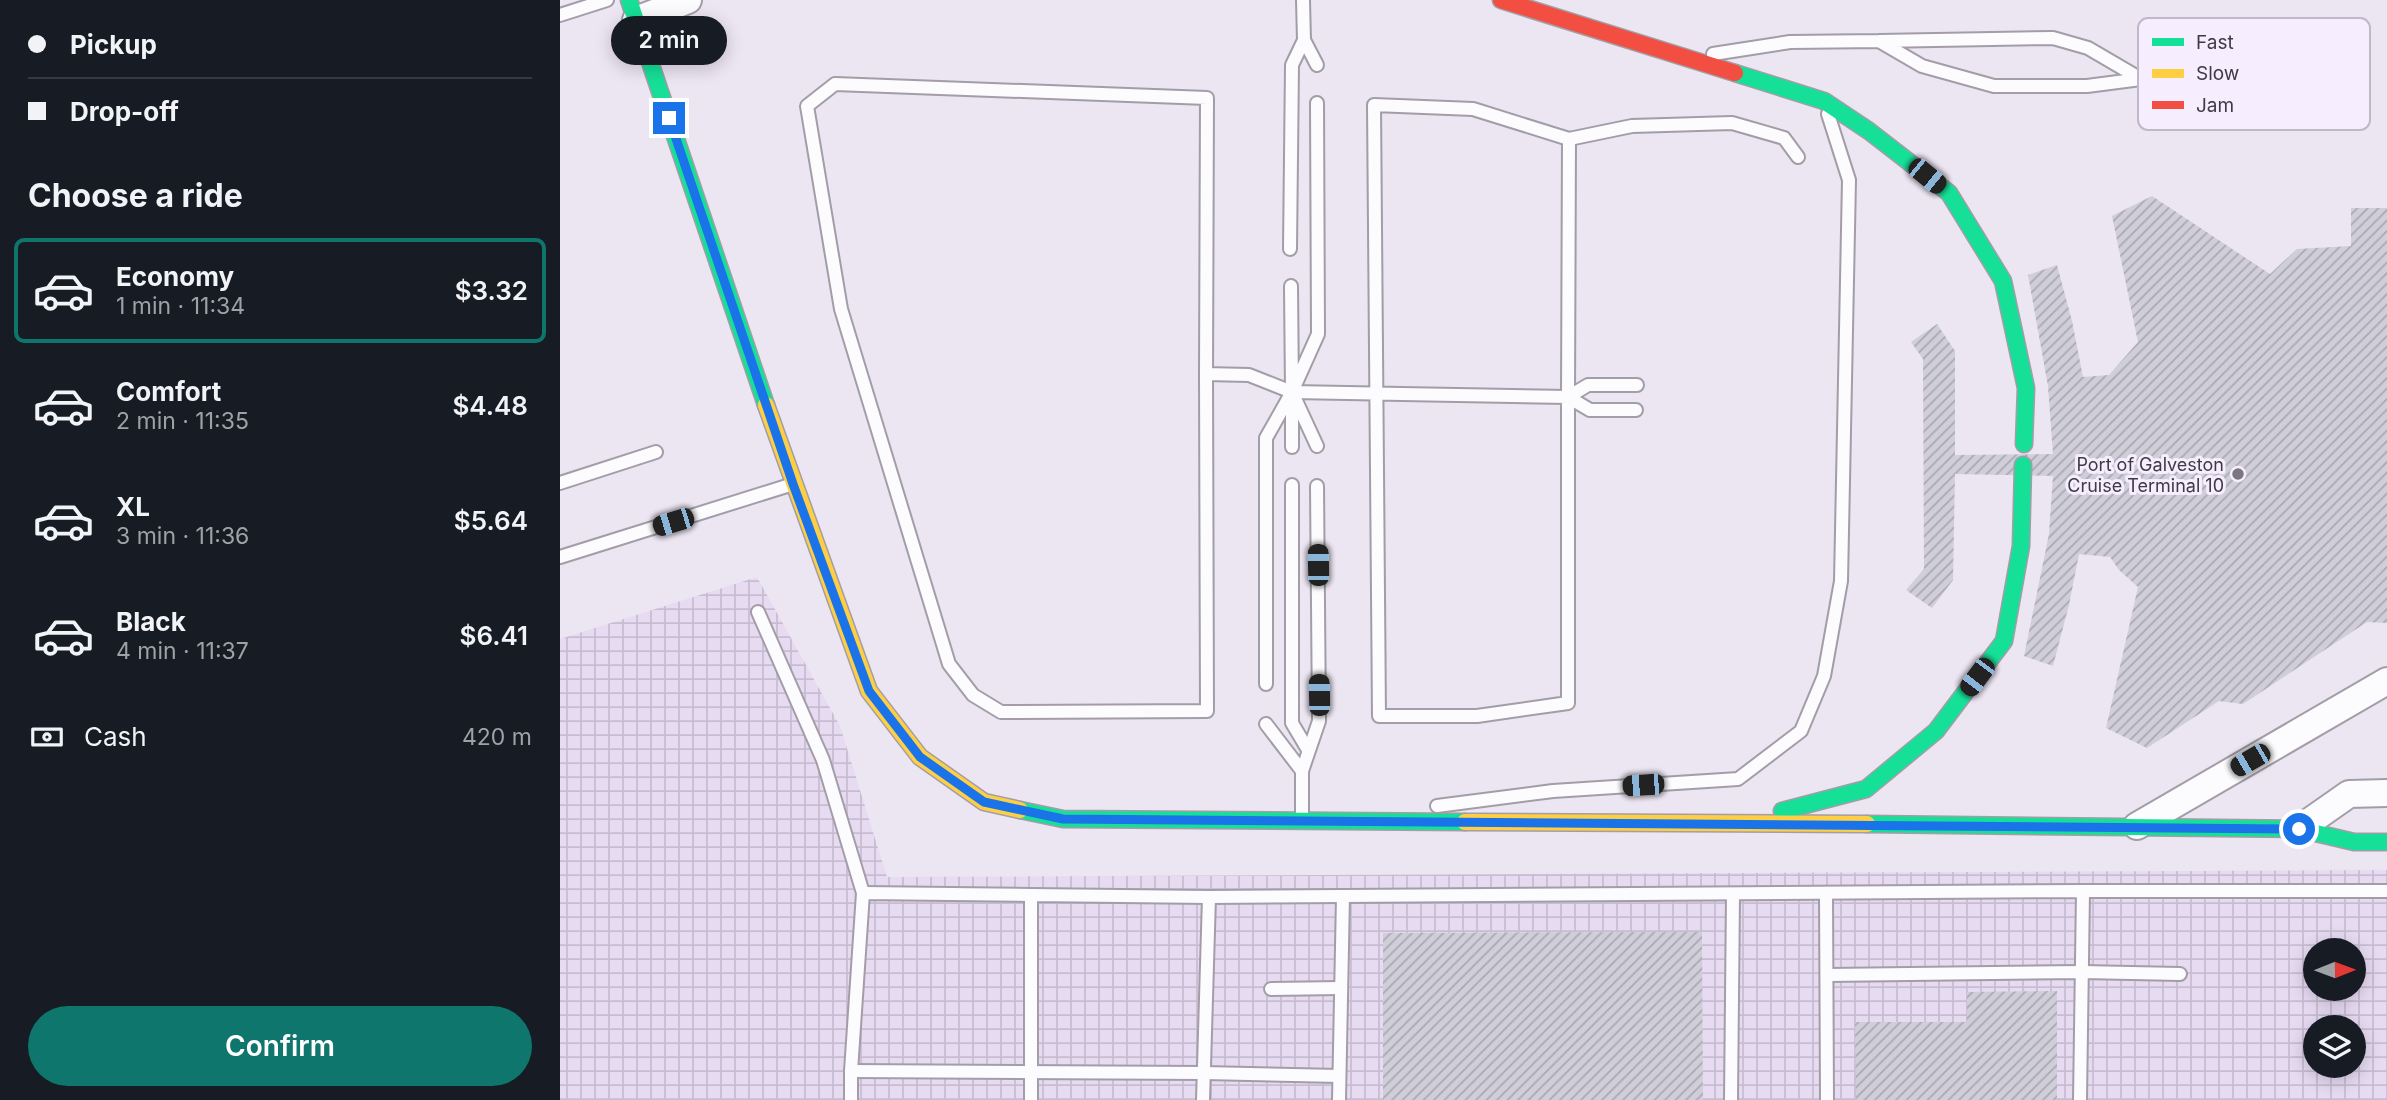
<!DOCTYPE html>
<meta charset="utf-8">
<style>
body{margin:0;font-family:Inter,sans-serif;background:#20242c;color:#f1f3f6;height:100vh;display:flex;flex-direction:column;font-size:26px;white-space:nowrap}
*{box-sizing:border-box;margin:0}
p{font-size:23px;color:#9ea1a6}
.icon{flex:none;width:38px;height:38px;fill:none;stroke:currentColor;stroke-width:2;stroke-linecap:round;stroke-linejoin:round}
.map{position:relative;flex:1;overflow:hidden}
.sheet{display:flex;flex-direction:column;background:#171b24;width:560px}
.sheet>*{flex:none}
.guide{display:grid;align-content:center;height:154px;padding:0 28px;background:#171b24}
.needle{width:46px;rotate:89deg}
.buttons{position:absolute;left:1743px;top:938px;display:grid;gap:14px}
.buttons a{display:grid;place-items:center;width:63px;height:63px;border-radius:50%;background:#171b24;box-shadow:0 4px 18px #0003;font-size:35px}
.end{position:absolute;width:32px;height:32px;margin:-16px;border:9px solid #1a73e8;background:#fff;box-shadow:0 0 0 4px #fff}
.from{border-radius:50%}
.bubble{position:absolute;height:49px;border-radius:24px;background:#171b24;box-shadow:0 4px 18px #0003;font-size:23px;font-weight:600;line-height:49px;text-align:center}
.car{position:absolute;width:21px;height:42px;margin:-21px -10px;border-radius:9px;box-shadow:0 0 5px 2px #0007;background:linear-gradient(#222 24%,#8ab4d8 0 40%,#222 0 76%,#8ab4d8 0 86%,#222 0)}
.guide b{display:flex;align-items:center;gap:24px;height:66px;font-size:26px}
.guide b+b{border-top:2px solid #363941}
.guide i{width:18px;height:18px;background:#f1f3f6}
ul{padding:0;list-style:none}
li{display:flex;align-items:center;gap:21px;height:105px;margin:0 14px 10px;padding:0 14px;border:4px solid transparent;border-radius:10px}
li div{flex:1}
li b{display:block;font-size:26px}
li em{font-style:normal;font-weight:600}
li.selected{border-color:#0f766e}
li>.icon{width:63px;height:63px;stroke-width:1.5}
h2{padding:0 28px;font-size:32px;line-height:84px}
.pay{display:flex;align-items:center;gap:18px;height:77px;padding:0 28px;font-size:26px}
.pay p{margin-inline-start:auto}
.action{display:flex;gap:14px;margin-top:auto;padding:14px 28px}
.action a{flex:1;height:80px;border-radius:42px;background:#0f766e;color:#fff;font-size:28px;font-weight:600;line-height:80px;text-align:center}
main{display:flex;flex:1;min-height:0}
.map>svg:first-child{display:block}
</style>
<main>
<section class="sheet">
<div class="guide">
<b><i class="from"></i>Pickup</b>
<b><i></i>Drop-off</b>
</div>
<h2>Choose a ride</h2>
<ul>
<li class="selected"><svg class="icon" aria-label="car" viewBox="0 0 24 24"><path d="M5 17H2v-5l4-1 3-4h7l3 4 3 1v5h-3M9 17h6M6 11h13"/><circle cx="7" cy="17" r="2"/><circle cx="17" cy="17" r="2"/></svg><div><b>Economy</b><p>1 min · 11:34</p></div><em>$3.32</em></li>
<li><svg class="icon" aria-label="car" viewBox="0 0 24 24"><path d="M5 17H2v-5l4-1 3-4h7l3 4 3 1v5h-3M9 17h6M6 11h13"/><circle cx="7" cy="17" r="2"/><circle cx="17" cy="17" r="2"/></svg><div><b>Comfort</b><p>2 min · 11:35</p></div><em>$4.48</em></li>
<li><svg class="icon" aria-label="car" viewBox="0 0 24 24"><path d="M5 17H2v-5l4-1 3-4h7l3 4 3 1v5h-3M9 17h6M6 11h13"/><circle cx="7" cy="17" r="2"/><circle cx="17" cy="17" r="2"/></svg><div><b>XL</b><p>3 min · 11:36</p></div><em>$5.64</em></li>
<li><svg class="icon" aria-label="car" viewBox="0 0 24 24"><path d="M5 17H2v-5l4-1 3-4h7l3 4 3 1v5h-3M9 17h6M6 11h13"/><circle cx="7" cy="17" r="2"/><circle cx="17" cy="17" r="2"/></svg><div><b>Black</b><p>4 min · 11:37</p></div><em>$6.41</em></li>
</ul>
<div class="pay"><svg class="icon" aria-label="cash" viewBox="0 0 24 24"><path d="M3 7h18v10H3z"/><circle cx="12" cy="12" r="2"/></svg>Cash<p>420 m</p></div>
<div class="action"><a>Confirm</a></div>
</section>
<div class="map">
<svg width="1827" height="1100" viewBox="0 0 1827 1100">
<defs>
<pattern id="industrial-grid" width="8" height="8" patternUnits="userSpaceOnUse" patternTransform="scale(1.75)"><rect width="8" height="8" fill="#e7dbf2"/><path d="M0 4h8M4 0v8" fill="none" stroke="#c7bdd1"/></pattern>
<pattern id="building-hatch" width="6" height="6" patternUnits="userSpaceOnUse" patternTransform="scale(1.75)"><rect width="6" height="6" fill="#d0ced9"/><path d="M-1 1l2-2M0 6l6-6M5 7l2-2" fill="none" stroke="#aaa8b2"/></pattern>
</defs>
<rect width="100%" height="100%" fill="#ece5f2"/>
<path fill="url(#industrial-grid)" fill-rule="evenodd" d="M197 577 280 726 327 877 1827 870V1100H0V639ZM1755 950H1794V989H1755ZM1755 1027H1794V1066H1755Z"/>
<g fill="url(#building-hatch)">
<polygon points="1592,196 1710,274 1737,249 1791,246 1791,208 1827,208 1827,623 1807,622 1683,704 1659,701 1587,748 1546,728 1578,587 1559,570 1550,557 1519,554 1509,605 1493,666 1464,656 1489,534 1493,476 1395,474 1393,580 1372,608 1346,590 1364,569 1363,359 1351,342 1377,324 1395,351 1395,455 1493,454 1488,386 1468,275 1497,265 1512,321 1523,377 1549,375 1578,342 1552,216"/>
<polygon points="1142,932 1143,1100 823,1100 823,933"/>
<polygon points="1497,991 1497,1100 1296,1100 1295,1022 1407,1022 1407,992"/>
</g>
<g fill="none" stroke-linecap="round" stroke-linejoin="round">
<defs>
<g id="lane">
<polyline points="0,15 47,0"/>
<polyline points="744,40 757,65"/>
<polyline points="1153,54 1230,42 1319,41 1362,66 1434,86 1527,86 1581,79 1528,48 1493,38 1319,41"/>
<polyline points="1581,79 1722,122"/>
<polyline points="1009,139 1072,126 1172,123 1224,138 1238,157"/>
<polyline points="730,249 732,65 744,40 743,0"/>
<polyline points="731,286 732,392 758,334 757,103"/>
<polyline points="646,374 647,711 441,712 413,695 389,664 281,309 247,106 275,84 647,98 646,374 689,375 732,392 1008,397 1009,139 913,109 814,105 819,716 917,716 1008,703 1008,397"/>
<polyline points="732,396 732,447"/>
<polyline points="1008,397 1028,385 1077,385"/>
<polyline points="1008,397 1030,410 1076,410"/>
<polyline points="0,483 96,452"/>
<polyline points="732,485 732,723 748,750"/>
<polyline points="0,557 230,485"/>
<polyline points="198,612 263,760 303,893"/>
<polyline points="706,684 706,438 732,392 757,446"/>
<polyline points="706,724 742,771 759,721 757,486"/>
<polyline points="742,771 742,816"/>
<polyline points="877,806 993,791 1178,779 1241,731 1264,676 1281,581 1289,180 1268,114"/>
<polyline points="1523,891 1827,891"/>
<polyline points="1266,893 1267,1100"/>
<polyline points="1267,975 1522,972 1620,974"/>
<polyline points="711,989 781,988"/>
<polyline points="291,1071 644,1073 779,1076"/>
<polyline points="291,1100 291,1071 303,893 471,895"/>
<polyline points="471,1100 471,895 649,897 1523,891 1520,1100"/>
<polyline points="643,1100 649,897"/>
<polyline points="779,1100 783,896"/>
<polyline points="1171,1100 1173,894"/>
</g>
<g id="street">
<polyline points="76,20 128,0"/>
<polyline points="1577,826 1827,681"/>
<polyline points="1739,829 1789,794 1827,793"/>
</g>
<g id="fast">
<polyline points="69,0 206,405"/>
<polyline points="1175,73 1264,101 1309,131 1389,193 1443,281 1466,388 1464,444"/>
<polyline points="460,810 503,819 905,822"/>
<polyline points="1222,811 1306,789 1376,731 1444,641 1461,546 1463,465"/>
<polyline points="1307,824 1739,829 1794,842 1827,842"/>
</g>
<g id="slow">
<polyline points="206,405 309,691 360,757 424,802 460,810"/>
<polyline points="905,822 1307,824"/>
</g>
<polyline id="jam" points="941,0 1175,73"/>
</defs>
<use href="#lane" stroke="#a29da7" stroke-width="16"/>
<use href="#street" stroke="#a29da7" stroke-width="30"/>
<use href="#fast" stroke="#a29da7" stroke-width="19"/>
<use href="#slow" stroke="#a29da7" stroke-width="19"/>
<use href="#jam" stroke="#a29da7" stroke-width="19"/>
<use href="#lane" stroke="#fcfbfd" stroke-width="12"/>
<use href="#street" stroke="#fcfbfd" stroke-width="26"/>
<use href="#fast" stroke="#16e098" stroke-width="16"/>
<use href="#slow" stroke="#ffcf43" stroke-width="16"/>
<use href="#jam" stroke="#f24e42" stroke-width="16"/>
</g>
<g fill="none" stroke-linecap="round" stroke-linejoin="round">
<polyline stroke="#1a73e8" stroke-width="9" points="109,118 233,484 309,691 360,757 424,802 503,819 1739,829"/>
</g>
<circle fill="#7c7681" stroke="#f6eefe" stroke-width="2.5" cx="1678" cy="474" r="7"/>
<g text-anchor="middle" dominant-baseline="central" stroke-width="6" stroke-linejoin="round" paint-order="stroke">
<g font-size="18" fill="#3f3a44" stroke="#f6eefe" text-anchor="end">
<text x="1664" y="464">Port of Galveston<tspan x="1664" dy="21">Cruise Terminal 10</tspan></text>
</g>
</g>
<rect x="1578" y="18" width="232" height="112" rx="10" fill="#f6eefe" stroke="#bfb8c6" stroke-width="2"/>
<rect x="1592" y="38" width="32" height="8" fill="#16e098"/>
<rect x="1592" y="69" width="32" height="9" fill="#ffcf43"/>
<rect x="1592" y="101" width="32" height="8" fill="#f24e42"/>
<g font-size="19" fill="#3f3a44">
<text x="1636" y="49">Fast</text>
<text x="1636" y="80">Slow</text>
<text x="1636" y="112">Jam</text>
</g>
</svg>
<div class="buttons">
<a><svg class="needle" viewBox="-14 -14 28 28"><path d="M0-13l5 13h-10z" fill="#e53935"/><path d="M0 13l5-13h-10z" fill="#9ea1a6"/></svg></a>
<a><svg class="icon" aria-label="layers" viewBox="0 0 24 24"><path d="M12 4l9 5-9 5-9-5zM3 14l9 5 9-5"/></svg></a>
</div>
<i class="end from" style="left:1739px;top:829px"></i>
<i class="end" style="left:109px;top:118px"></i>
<div class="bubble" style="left:51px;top:16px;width:116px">2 min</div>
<i class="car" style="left:1367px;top:176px;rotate:129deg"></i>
<i class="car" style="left:113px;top:522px;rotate:253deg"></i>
<i class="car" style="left:758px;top:565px;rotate:359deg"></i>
<i class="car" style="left:1417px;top:677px;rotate:217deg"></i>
<i class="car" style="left:759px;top:695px;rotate:359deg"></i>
<i class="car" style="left:1690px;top:760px;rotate:240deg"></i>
<i class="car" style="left:1083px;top:785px;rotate:266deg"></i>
</div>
</main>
